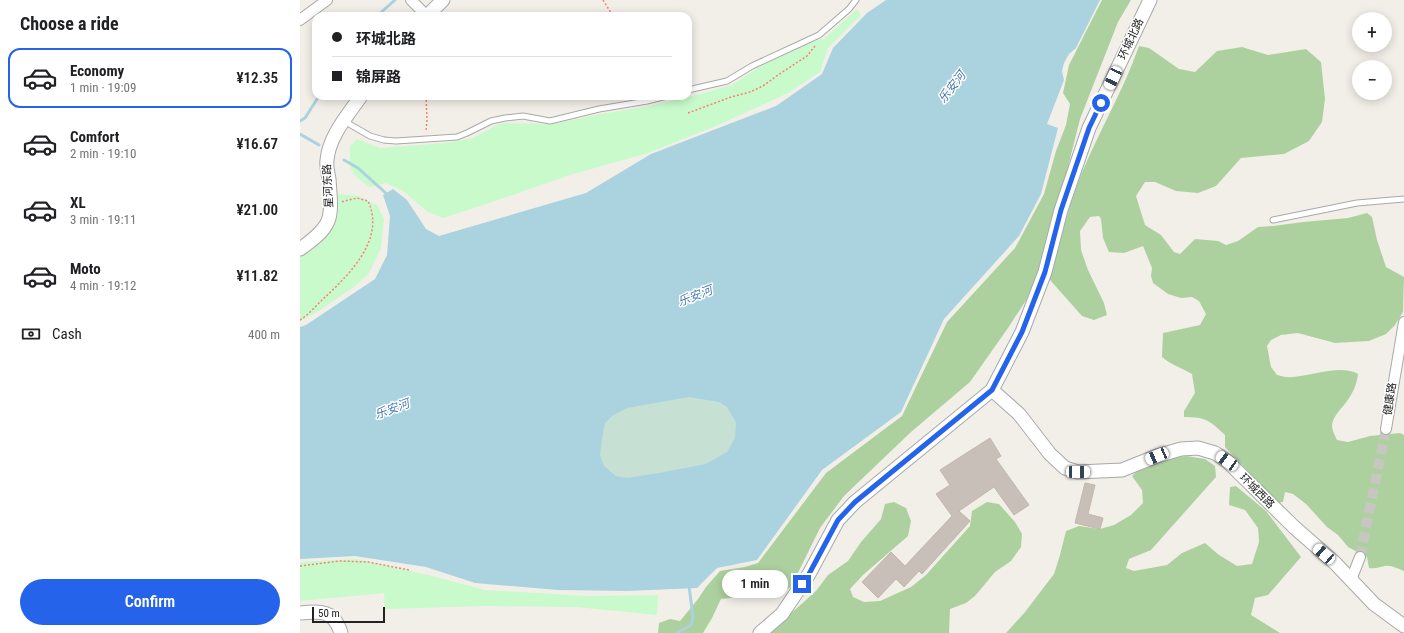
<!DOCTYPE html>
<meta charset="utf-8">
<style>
body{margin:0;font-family:"Roboto Condensed","Noto Sans SC",sans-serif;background:#f6f6f6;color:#202124;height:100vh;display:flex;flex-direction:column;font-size:15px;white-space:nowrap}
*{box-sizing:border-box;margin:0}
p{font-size:13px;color:#757577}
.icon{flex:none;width:22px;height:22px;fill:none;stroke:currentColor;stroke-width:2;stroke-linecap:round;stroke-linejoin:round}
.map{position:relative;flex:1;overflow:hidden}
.drawer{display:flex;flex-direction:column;background:#fff;width:300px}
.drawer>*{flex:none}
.guide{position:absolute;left:12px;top:12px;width:380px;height:88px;border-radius:12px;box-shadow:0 2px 10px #0003;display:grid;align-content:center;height:88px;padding:0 20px;background:#fff}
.fabs{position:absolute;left:1052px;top:12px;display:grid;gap:8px}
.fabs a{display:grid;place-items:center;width:40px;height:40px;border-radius:50%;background:#fff;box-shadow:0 2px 10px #0003;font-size:20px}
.scale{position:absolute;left:12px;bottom:10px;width:73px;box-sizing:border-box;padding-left:4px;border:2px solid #222;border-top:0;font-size:11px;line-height:14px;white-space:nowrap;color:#222;-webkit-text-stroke:3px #fff;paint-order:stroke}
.end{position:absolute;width:18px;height:18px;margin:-9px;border:5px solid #2563eb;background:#fff;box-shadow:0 0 0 2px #fff}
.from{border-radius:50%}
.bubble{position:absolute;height:28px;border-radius:14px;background:#fff;box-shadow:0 2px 10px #0003;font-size:13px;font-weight:600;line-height:28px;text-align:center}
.car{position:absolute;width:12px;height:24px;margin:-12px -6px;border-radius:5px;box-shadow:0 0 3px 1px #0007;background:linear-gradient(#fff 24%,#345 0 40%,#fff 0 76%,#345 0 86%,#fff 0)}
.guide b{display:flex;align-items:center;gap:14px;height:38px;font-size:15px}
.guide b+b{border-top:1px solid #e0e0e0}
.guide i{width:10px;height:10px;background:#202124}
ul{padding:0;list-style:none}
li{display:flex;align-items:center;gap:12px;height:60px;margin:0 8px 6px;padding:0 12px;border:2px solid transparent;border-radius:12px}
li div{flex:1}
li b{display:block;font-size:15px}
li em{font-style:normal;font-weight:600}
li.selected{border-color:#2563eb}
li>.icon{width:36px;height:36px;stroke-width:1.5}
h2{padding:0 20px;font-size:18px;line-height:48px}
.pay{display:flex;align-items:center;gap:10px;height:44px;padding:0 20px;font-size:15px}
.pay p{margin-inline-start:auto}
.primary-button{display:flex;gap:8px;margin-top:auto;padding:8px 20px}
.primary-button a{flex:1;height:46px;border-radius:24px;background:#2563eb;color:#fff;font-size:16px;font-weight:600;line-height:46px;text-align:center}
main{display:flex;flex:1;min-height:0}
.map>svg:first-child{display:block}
</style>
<main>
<section class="drawer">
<h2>Choose a ride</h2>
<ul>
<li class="selected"><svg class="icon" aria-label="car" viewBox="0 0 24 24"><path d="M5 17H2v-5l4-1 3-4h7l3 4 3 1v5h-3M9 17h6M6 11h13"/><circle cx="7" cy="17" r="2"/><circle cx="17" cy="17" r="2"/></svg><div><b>Economy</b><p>1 min · 19:09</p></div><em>¥12.35</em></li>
<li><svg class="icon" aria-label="car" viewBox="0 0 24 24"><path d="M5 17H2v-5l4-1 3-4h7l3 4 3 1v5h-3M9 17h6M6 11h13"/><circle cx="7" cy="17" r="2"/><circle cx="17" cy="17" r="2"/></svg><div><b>Comfort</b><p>2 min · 19:10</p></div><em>¥16.67</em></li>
<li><svg class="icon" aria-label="car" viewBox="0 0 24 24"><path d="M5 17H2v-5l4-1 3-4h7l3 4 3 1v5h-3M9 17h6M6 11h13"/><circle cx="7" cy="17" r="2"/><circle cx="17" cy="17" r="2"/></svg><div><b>XL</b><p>3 min · 19:11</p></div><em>¥21.00</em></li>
<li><svg class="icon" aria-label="car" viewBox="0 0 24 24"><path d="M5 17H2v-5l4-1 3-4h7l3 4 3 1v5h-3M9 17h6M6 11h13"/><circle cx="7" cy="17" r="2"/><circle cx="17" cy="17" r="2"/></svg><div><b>Moto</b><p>4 min · 19:12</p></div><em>¥11.82</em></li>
</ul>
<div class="pay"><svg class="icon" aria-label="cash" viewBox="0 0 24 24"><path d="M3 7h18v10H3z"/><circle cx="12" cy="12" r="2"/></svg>Cash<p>400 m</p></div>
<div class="primary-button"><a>Confirm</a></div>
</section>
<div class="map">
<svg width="1104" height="633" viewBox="0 0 1104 633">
<rect width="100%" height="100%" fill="#f2efe9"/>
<g fill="#add19e">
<polygon points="802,0 831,0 818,22 780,119 767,171 732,291 708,328 670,382 611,432 544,496 520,528 491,587 479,593 421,599 412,618 403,633 358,633 359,623 370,619 380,621 398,599 406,587 420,571 445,567 458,563 526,473 602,416 647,322 715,248 744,194 756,151 766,125 770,104 763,93 769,65"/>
<path d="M839 46 849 48 879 69 895 72 917 51 942 47 968 55 1006 49 1021 62 1025 99 1022 122 1009 141 984 154 941 158 916 186 898 193 876 191 855 182H845L836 196 845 225 861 235 874 252 880 254 895 239 918 241 926 245 938 241 958 227 973 226 1003 222 1048 218 1067 213 1072 217 1077 240 1086 267 1104 277 1103 312 1095 325 1086 334 1069 341 1035 343 998 333 981 335 971 340 967 346 971 367 977 375C982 376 987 378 992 377 1012 376 1041 364 1058 374 1057 384 1053 393 1047 401 1042 408 1033 416 1032 425 1032 431 1035 435 1037 440L1048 442 1070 436 1100 433 1104 435V571C1098 569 1092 565 1085 566 1079 567 1075 569 1069 568L1067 557 1048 547 1038 535 1027 527 1006 504 993 494 985 492 983 502 978 503 925 447V435C910 421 906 417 884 417V411L895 393 892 374C882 368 871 365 862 357L863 333 900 325 906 314 899 301 892 297 881 298 868 294 853 283 851 276 852 268 843 246 824 253 809 252 803 238 801 219 799 216 790 217 780 231 781 250 788 270 804 303 807 315 794 320 782 316 750 280 752 269C760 242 767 214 776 188 794 139 822 95 839 46Z"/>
<polygon points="886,456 905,459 915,466 916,477 851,550 829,559 826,568 834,571 867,565 882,553 905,543 919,555 937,566 952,564 959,542 958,528 945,510 929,505 930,487 936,486 966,511 1001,557 968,595 955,598 951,615 980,633 706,633 725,612 754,574 760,555 766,531 779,526 800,529 814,525 831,515 843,503 842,490 832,476 842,466 873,458"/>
<polygon points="594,502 606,508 611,521 608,536 563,575 550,589 553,597 564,602 580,601 611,587 626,575 670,526 672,511 687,502 699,504 715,522 722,534 721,547 711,561 695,572 675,596 666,603 650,609 649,633 469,633 516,591 528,575 548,561 561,542 581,519 585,504"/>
</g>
<polygon fill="#c6e0d4" points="411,390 506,443 107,534 290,412"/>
<g fill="#c8facc">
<path d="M557 9 561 15 528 48 520 72 488 93 416 126 348 153 270 175 189 203 143 218 128 212 103 191 86 183 70 187C48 172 50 171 50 146L57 139 80 148 145 143 173 138 201 123 252 124 301 114 350 106 400 94 432 85 467 62 513 41 524 39Z"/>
<polygon points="39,194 58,196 77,205 84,219 81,248 69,273 55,286 19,311 0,321 0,252"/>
<polygon points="57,559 128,575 185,590 287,596 358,595 357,615 276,607 185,606 85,609 84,593 0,601 0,562"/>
</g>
<path fill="#aad3df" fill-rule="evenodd" d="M586 0H800L776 48 769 54 764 63 762 71 764 80 747 124 758 128 741 194 719 236 644 319 601 412 522 470 457 560 417 568 397 588 327 591 258 590 175 583 126 567 55 556 0 559V327L6 325 75 279 87 255 90 216 83 195 93 189 107 200 126 229 139 236 286 193 351 154 476 106 522 74 533 48 567 13ZM389 397 419 402 427 407 436 422 435 438 427 452 406 464 359 473 327 478 316 476 304 466 300 455 302 439 305 423 312 416 327 408Z"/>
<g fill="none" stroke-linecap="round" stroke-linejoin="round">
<g stroke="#aad3df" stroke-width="3">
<polyline points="77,16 95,0"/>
<polyline points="0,121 5,118 19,96"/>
<polyline points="0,134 19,145"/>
<polyline points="44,160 58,168 89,196"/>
<polyline points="377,633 391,625 393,617 389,586"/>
</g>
</g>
<g fill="#c7bfb8" stroke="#c4b6ab">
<polygon points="690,438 701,456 696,459 729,505 714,515 694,487 659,511 670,521 622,574 619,571 604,587 596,579 578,598 562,582 591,552 605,566 652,516 636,494 650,485 640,470"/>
<polygon points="785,483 795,485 788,514 803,518 800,529 775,523"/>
</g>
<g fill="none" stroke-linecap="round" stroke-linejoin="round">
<polyline stroke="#c8c6c1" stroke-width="10" stroke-dasharray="10 5" stroke-linecap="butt" points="1060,557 1086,429"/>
<defs>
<g id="service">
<polyline points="388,90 427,81 452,66 519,35 549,9 556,0"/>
<polyline points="44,121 70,136 84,140 96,141 157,137 167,133 191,121 205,118 223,116 250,121 299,109 347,101 367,96"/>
<polyline points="973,220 1057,203 1104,199"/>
</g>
<g id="minor">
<polyline points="111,0 127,16"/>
<polyline points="0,20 27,0"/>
<polyline points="1086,429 1104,322"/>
<polyline points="1051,580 1060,557"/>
</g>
<g id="tertiary">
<polyline points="127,16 143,0"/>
<path d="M0 249C34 225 32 219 29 179 28 173 26 166 27 160 29 136 48 115 61 96"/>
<polyline points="692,390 719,414 750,454 765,468 778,472 822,470 857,456 881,449 898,448 915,453 927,461 994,527 1035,563 1074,604 1104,626"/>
<path d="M0 613C21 611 34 610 41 633"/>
<polyline points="460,633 482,614 509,574 538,520 555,502 692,390 722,332 745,272 761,210 789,128 850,0"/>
</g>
</defs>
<use href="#service" stroke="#a9a9a9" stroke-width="7"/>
<use href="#minor" stroke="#a9a9a9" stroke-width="12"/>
<use href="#tertiary" stroke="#a9a9a9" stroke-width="15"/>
<g stroke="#fa8072" stroke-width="1.5" stroke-dasharray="2 2" stroke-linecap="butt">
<polyline points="303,0 313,16"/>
<polyline points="126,96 127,120 126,131"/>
<polyline points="388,113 431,97 450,92 463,86 478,75 507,56 515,46"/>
<path d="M0 320C8 315 16 306 23 299 49 275 86 239 68 201L57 198 41 202"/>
<polyline points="0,566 39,561 68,562 109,570"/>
</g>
<use href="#service" stroke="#fff" stroke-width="5"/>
<use href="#minor" stroke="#fff" stroke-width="10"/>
<use href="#tertiary" stroke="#fff" stroke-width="13"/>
</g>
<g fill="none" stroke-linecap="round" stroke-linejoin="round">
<polyline stroke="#2563eb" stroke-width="5" points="502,584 509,574 538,520 555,502 692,390 722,332 745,272 761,210 789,128 801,103"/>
</g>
<g text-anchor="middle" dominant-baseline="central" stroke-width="3" stroke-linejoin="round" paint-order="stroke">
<g font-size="11" fill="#222" stroke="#fff">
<text transform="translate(831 39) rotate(-65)">环城北路</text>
<text transform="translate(28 186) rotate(-93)">星河东路</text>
<text transform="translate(1090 399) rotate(-81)">健康路</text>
<text transform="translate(957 491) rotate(45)">环城西路</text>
</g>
<g font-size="12" font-style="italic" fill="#4a7aab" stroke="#fff">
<text transform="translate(652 87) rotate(-52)">乐安河</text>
<text transform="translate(395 296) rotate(-21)">乐安河</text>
<text transform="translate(92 409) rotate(-20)">乐安河</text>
</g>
</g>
</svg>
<div class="fabs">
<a>+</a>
<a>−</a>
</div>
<div class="scale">50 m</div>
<i class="end from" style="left:801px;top:103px"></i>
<i class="end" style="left:502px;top:584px"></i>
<div class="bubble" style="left:422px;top:570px;width:66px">1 min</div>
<i class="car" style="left:813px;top:78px;rotate:205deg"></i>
<i class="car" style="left:857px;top:456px;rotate:247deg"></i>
<i class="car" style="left:927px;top:461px;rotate:305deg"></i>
<i class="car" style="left:778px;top:472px;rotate:90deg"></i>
<i class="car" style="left:1024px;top:554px;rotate:311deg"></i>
<div class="guide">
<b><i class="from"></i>环城北路</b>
<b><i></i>锦屏路</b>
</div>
</div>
</main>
